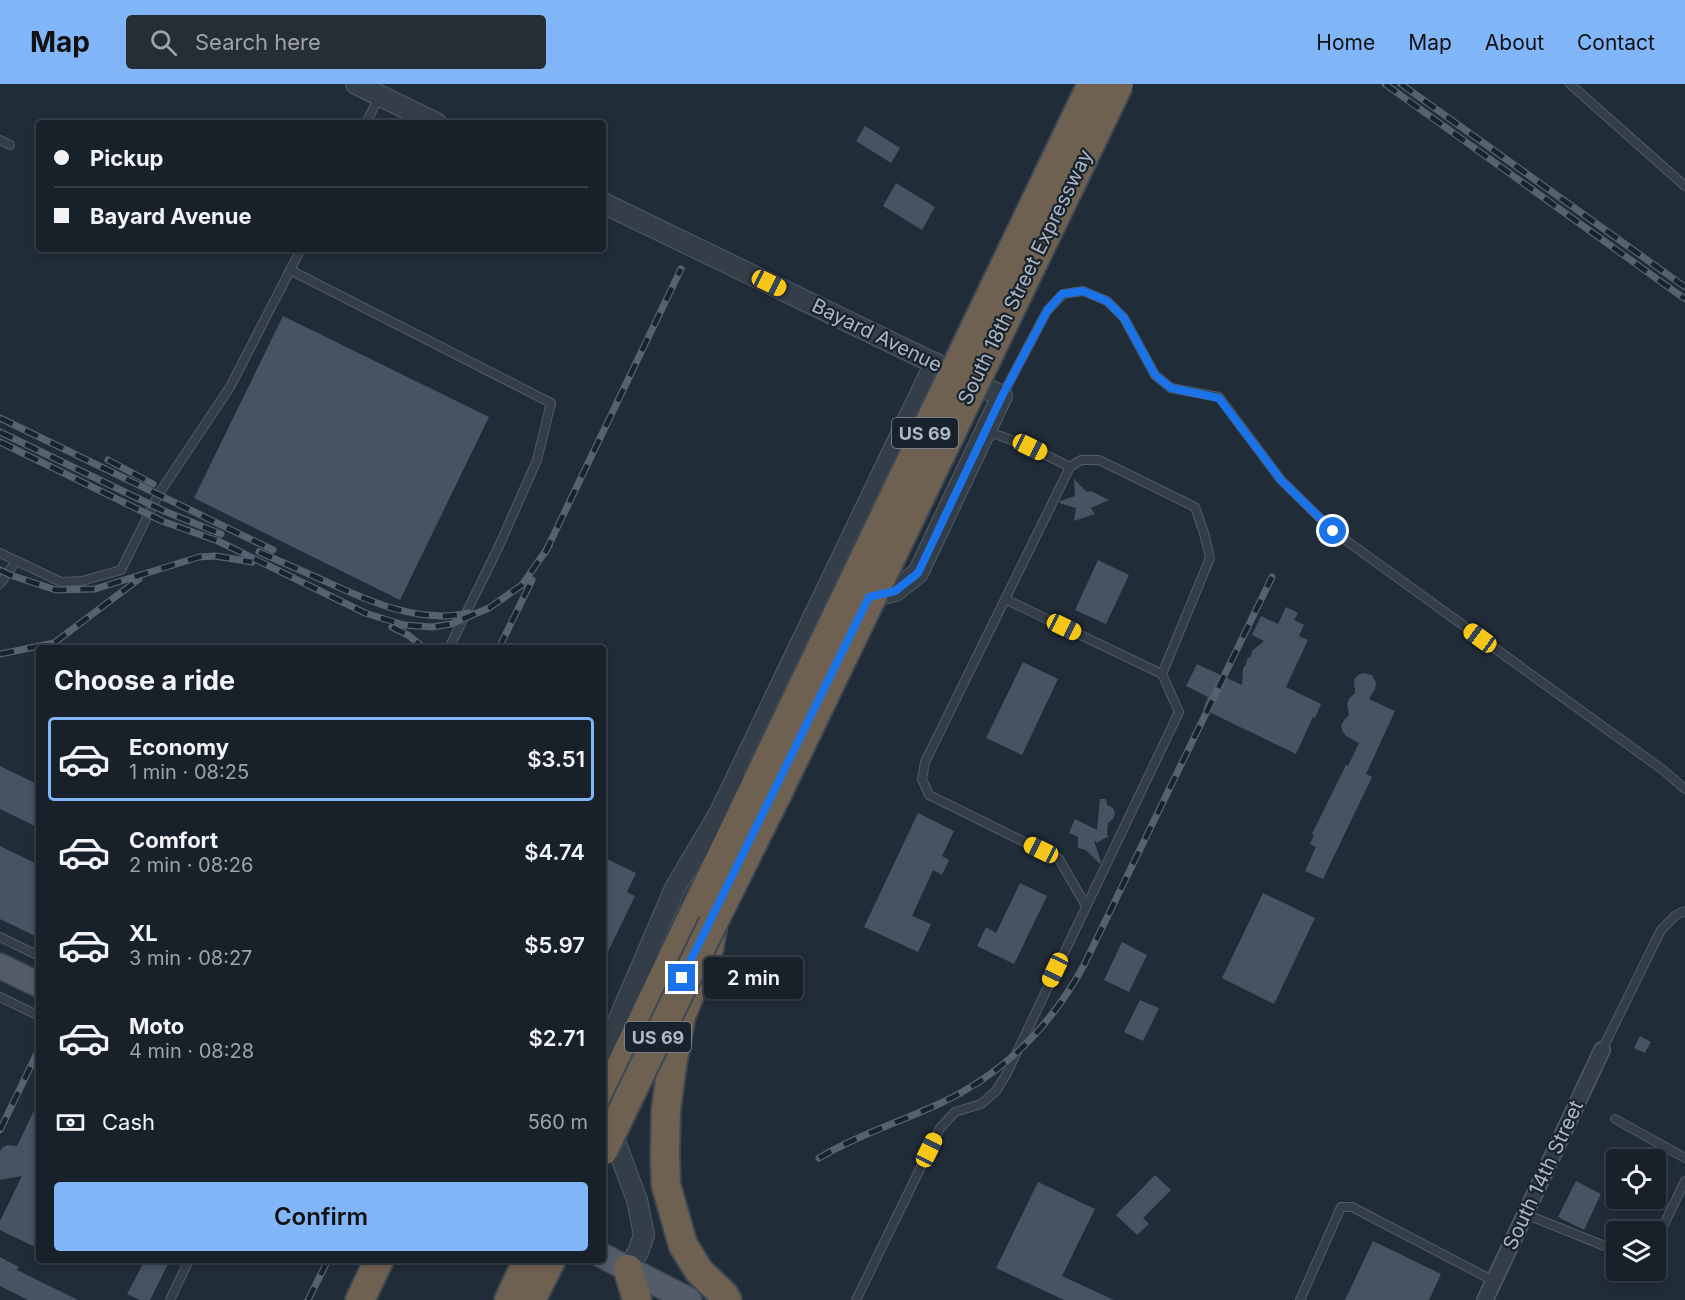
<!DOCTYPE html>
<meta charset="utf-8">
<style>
body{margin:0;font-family:Inter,sans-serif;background:#252e36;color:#f1f3f6;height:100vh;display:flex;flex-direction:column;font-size:22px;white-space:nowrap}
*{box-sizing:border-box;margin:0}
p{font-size:20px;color:#9fa3a8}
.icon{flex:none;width:33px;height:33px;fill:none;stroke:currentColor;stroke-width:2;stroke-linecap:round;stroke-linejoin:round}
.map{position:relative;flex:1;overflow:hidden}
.sheet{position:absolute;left:36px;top:561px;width:570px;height:618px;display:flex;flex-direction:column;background:#18212a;border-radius:6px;box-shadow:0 3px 9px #0003,0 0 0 2px #363e47}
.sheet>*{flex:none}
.banner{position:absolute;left:36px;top:36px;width:570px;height:132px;border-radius:6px;box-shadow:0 3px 9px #0003,0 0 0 2px #363e47;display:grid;align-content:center;height:132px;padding:0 18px;background:#18212a}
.controls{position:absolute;left:1606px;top:1065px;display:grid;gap:12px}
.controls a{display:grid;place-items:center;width:60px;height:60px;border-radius:6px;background:#18212a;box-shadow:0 3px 9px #0003,0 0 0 2px #363e47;font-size:30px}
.end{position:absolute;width:27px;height:27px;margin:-14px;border:8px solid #1a73e8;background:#fff;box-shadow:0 0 0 3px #fff}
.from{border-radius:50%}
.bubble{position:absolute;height:42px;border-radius:6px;background:#18212a;box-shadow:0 3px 9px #0003,0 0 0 2px #363e47;font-size:20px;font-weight:600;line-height:42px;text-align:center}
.car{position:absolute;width:18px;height:36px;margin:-18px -9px;border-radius:8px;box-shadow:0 0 4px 2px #0007;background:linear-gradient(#f5c518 24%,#345 0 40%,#f5c518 0 76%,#345 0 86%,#f5c518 0)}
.banner b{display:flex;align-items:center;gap:21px;height:57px;font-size:22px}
.banner b+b{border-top:2px solid #363e47}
.banner i{width:15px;height:15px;background:#f1f3f6}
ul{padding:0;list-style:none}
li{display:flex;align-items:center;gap:18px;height:84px;margin:0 12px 9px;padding:0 6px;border:3px solid transparent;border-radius:6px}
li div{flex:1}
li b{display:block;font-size:22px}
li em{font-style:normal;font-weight:600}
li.on{border-color:#80b5f8}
li>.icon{width:54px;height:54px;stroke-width:1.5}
h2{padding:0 18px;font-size:27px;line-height:72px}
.pay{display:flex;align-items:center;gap:15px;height:66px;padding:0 18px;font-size:22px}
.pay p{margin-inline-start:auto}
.button{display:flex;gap:12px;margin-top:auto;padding:12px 18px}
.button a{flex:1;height:69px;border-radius:6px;background:#80b5f8;color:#111;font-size:24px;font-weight:600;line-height:69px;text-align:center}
header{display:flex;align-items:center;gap:36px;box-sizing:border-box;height:84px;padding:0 30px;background:#80b5f8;color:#111}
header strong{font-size:28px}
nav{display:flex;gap:33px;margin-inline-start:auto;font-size:21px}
.search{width:420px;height:54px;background:#252e36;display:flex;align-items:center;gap:15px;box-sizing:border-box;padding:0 21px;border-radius:6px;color:#9fa3a8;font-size:22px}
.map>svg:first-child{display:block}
</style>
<header>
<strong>Map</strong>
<div class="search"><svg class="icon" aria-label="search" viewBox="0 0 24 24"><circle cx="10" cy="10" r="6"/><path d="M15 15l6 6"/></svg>Search here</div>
<nav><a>Home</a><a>Map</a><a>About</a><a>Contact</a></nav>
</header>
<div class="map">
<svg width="1685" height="1216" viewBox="0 0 1685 1216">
<rect width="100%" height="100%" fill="#202c38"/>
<g fill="#465362">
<polygon points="865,42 900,64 891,79 856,57"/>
<polygon points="896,99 935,123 922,146 883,122"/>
<polygon points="283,232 489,333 400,516 194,414"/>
<polygon points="1074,395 1087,408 1091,407 1109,416 1091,424 1095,430 1074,437 1076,424 1059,419 1060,417 1075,412"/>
<polygon points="1098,476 1129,491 1106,540 1075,526"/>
<polygon points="1286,523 1298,529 1294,536 1304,541 1299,552 1308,556 1286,603 1321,620 1315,634 1313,633 1296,670 1203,625 1208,613 1186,602 1197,580 1242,601 1243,584 1246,581 1247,575 1251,572 1252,567 1264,557 1252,551 1261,532 1278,540"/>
<polygon points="1023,578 1058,595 1022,671 986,654"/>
<polygon points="1363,589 1372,591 1376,599 1375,605 1369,615 1395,627 1366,690 1372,693 1323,795 1305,787 1316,763 1310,760 1314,751 1312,750 1346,681 1348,682 1359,659 1346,652 1343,648 1341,642 1344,636 1349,631 1347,620 1349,615 1355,609 1354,596 1358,591"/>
<polygon points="0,682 39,701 39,744 0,725"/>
<polygon points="1100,715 1106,715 1107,721 1113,724 1115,729 1113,735 1108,739 1107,751 1109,752 1096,759 1096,757 1094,757 1101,778 1100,780 1086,766 1078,764 1078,753 1069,749 1075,735 1097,746"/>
<polygon points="918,729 954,747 942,772 949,776 942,791 933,786 912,832 931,840 918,868 864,843"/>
<polygon points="0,762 39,781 39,854 0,835"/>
<polygon points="603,773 636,789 627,808 635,812 603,878"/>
<polygon points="1020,799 1047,812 1014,880 977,862 986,843 996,849"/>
<polygon points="1263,809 1315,834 1274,920 1222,894"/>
<polygon points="1122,858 1147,871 1129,908 1104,896"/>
<polygon points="1140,916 1159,924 1143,957 1124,948"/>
<polygon points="1640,952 1651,958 1645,969 1634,964"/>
<polygon points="39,1016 39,1165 0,1146 0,1137 22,1092 0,1096 0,1067 3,1063 7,1061 17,1062"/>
<polygon points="1155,1091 1171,1106 1143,1134 1149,1140 1137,1151 1116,1131"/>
<polygon points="1576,1097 1601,1110 1584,1146 1558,1133"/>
<polygon points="1038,1098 1095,1125 1062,1192 1114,1216 1064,1216 996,1184"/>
<polygon points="1373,1157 1441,1190 1429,1216 1345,1216"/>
<polygon points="0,1173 19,1183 17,1186 78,1216 28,1216 0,1202"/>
<polygon points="145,1176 170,1176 150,1216 140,1216 127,1210"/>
</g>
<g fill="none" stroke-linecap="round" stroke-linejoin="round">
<defs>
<g id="service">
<polyline points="1570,0 1685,102"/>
<polyline points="366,39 379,13"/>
<polyline points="0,56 10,61"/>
<polyline points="290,186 551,319 537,376 499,462 449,564"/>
<polyline points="1002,312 1047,227 1063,210 1083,207 1107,217 1124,234 1155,291 1171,304 1219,313 1281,396 1333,447 1663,686 1685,705"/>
<polyline points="987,347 1030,363 1070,383"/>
<polyline points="0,469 61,498 82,497 121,486 158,411 230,303 301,165"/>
<polyline points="0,500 16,477"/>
<polyline points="1005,515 1162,590"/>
<polyline points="0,853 39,872"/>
<polyline points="0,913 39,932"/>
<polyline points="1602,966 1661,846 1676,831 1685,827"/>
<polyline points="1615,1035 1685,1074"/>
<polyline points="1525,1130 1617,1167"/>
<polyline points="1656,1157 1685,1097"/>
<polyline points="170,1216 189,1176"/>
<polyline points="856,1216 940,1044 955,1028 981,1020 996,1007 1006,991 1179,628 1162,590 1210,474 1204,449 1195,423 1099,376 1081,376 1070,383 925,678 922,695 929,711 1059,775 1086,822"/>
<polyline points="1300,1216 1341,1123 1352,1123 1494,1197"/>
</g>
<polyline id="minor" points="1485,1216 1602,966"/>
<g id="tertiary">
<polyline points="356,0 436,39"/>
<polyline points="603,119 1002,312 918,489 895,507 869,513 867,517"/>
<polyline points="603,972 675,804 720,728 935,279"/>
<polyline points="609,1041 637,1116 644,1151 638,1168 628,1185"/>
</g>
<g id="primary">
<polyline points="0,882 39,901"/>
<polyline points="603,1172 689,1216"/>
</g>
<g id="motorway">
<polyline points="709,864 713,839 778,708"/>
<polyline points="691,907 681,932 672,981 666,1025 665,1072 666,1101 683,1161 699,1187 724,1211 727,1216"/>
<polyline points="603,1019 757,698"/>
<polyline points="628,1185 637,1216"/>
<polyline points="360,1216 379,1176"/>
<polyline points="509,1216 528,1176"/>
<polyline points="531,1216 551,1176"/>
</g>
</defs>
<use href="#service" stroke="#515b66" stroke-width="10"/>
<use href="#minor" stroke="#515b66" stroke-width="18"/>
<use href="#tertiary" stroke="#515b66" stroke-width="22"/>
<use href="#primary" stroke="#3d4752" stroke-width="27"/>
<use href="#motorway" stroke="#3e4853" stroke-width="32"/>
<use href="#service" stroke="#343e49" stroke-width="8"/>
<use href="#minor" stroke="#343e49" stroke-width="15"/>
<use href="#tertiary" stroke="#343e49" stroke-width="20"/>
<use href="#primary" stroke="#525d69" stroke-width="24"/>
<use href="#motorway" stroke="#6f6151" stroke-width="28"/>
<defs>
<g id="rail">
<polyline points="1385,0 1685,215"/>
<polyline points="1401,0 1685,203"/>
<polyline points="0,334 273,466"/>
<polyline points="0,348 164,427 221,450"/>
<polyline points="0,358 162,437 218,457 365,529 404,541 432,543 451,540 489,524 522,501 549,462"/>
<polyline points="108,376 153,400"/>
<path d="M259 468C282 478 304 488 327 498 371 518 419 540 469 529"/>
<polyline points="545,469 681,185"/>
<polyline points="0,486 10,491 56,506 95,505 199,473 215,472 252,478"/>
<polyline points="392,543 408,551 424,564"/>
<polyline points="499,564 532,496"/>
<polyline points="0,570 54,559 139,495"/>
<polyline points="0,1046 39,965"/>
<path d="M819 1074C858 1051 900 1038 941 1019 1005 989 1051 942 1084 881L1272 493"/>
<polyline points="308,1216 328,1176"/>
</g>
</defs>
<use href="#rail" stroke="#566270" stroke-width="7"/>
<use href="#rail" stroke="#19232d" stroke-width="4.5" stroke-dasharray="14" stroke-linecap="butt"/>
<defs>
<g id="motorway-bridge">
<polyline points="757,698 1092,0"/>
<polyline points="778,708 1119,0"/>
<polyline points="603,1067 713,839"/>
</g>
</defs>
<use href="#motorway-bridge" stroke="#3e4853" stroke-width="32" stroke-linecap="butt"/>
<use href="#motorway-bridge" stroke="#6f6151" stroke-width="28"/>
</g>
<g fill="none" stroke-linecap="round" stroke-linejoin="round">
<polyline stroke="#1a73e8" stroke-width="8" points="682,894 869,513 895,507 918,489 1002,312 1047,227 1062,210 1083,207 1107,217 1124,234 1155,291 1171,304 1219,314 1281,396 1333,447"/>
</g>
<g text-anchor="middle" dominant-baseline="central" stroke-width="4.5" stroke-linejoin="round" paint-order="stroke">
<g fill="#19232d" stroke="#818b97" stroke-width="1.5">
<rect x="892" y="334" width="66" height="30" rx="4.5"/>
<rect x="625" y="938" width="66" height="30" rx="4.5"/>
</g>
<g font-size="18" font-weight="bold" fill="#aeb8c5">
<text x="925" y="349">US 69</text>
<text x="658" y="953">US 69</text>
</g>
<g font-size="20" fill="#aeb8c5" stroke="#19232d">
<text transform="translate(1025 193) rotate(-64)">South 18th Street Expressway</text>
<text transform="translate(877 251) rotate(26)">Bayard Avenue</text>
<text transform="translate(1543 1091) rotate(-65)">South 14th Street</text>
</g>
</g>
</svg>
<div class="controls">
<a><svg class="icon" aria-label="locate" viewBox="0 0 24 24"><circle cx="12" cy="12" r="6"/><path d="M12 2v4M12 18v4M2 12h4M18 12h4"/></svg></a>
<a><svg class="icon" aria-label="layers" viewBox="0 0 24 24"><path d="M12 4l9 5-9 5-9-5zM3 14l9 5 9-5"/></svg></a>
</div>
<i class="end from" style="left:1333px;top:447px"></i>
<i class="end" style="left:682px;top:894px"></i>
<div class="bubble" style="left:704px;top:873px;width:99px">2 min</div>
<i class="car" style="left:769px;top:199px;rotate:116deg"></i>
<i class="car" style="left:1030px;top:363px;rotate:116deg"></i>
<i class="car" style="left:1064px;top:543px;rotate:116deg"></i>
<i class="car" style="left:1480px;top:554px;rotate:306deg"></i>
<i class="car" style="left:1041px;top:766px;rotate:296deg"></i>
<i class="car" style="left:1055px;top:886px;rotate:205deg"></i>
<i class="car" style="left:929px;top:1066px;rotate:26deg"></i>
<div class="banner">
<b><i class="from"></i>Pickup</b>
<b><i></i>Bayard Avenue</b>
</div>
<section class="sheet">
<h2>Choose a ride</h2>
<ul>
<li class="on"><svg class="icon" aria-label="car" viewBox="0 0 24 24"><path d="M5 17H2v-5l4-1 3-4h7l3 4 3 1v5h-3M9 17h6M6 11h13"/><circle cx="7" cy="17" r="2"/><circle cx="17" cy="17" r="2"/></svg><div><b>Economy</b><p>1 min · 08:25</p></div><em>$3.51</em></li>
<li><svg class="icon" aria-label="car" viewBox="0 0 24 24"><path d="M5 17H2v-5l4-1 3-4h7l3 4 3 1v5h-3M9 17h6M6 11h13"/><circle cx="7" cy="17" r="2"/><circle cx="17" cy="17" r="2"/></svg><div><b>Comfort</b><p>2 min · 08:26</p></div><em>$4.74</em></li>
<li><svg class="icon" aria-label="car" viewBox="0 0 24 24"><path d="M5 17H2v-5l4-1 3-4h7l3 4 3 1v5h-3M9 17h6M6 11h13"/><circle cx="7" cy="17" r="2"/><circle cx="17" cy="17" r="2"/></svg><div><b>XL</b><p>3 min · 08:27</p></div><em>$5.97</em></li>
<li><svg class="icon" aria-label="car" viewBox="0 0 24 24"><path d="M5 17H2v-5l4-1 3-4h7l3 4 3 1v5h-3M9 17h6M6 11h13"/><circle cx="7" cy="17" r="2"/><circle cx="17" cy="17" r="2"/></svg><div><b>Moto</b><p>4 min · 08:28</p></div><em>$2.71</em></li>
</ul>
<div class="pay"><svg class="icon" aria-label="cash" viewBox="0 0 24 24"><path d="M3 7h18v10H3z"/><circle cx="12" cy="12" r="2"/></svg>Cash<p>560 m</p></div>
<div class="button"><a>Confirm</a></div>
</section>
</div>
